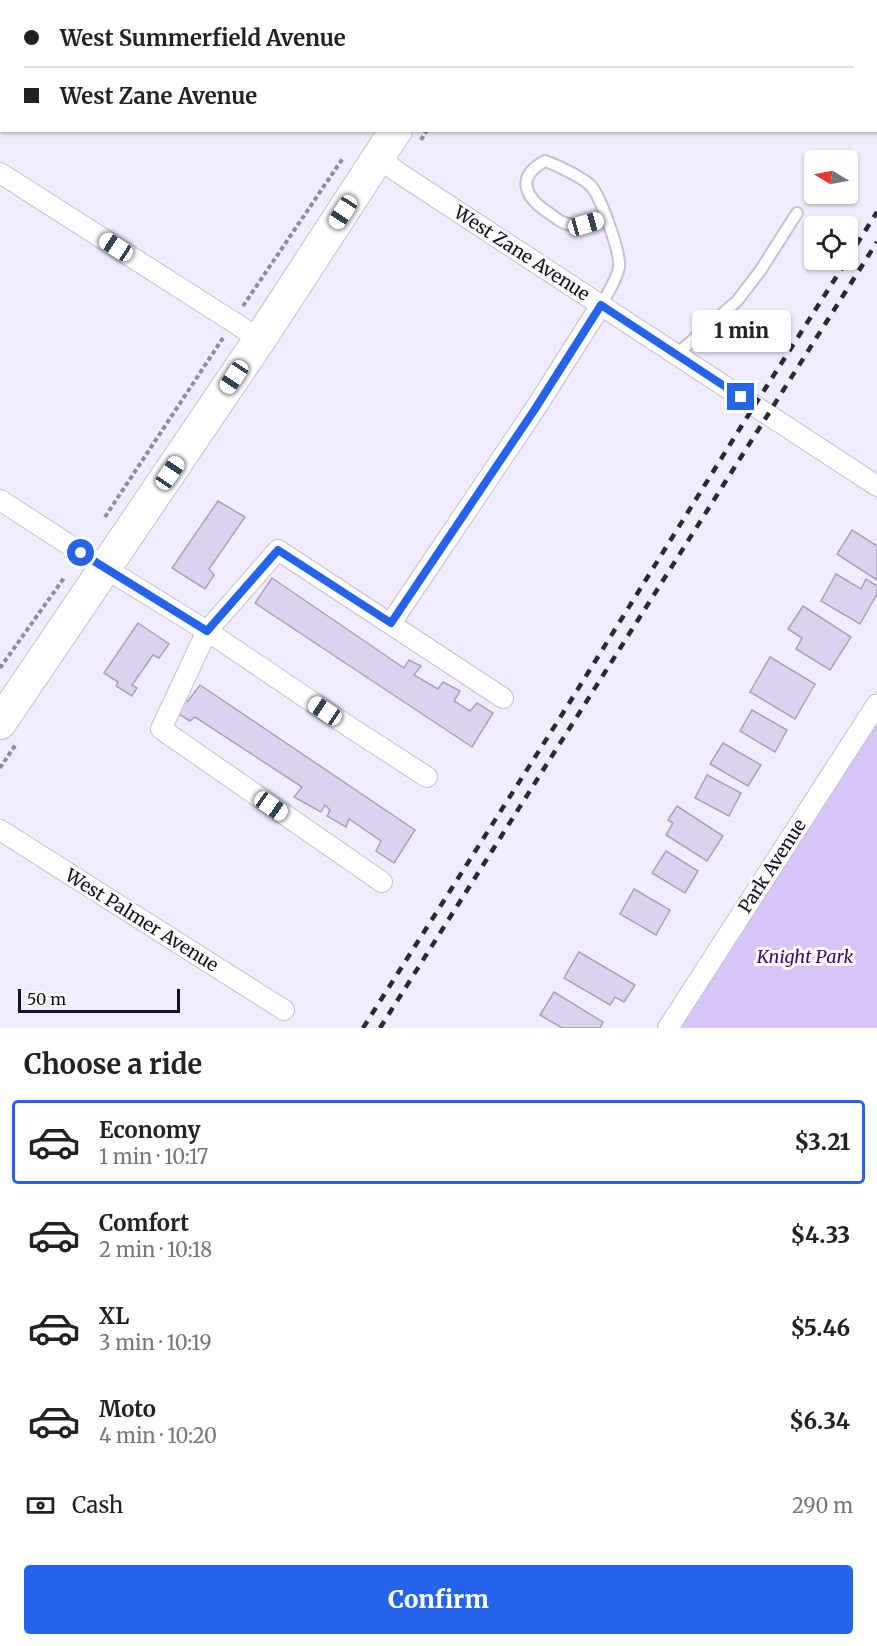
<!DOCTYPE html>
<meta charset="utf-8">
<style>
body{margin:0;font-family:Merriweather,serif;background:#f6f6f6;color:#222;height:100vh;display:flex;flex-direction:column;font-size:22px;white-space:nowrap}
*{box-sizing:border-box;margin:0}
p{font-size:20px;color:#767676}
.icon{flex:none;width:33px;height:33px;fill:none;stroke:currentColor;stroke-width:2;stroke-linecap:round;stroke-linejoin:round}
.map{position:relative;height:1028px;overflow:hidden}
.sheet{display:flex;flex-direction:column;background:#fff;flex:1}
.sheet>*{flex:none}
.hud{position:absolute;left:0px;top:0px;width:878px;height:132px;box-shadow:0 2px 4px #0004;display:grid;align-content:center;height:132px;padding:0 24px;background:#fff}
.needle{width:39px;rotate:280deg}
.buttons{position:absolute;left:804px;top:150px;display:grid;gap:12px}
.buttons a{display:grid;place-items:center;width:54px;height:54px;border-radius:6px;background:#fff;box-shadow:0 2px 4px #0004;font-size:30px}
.scale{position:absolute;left:18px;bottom:15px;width:162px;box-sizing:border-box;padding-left:6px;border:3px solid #14111a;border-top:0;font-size:16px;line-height:21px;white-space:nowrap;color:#14111a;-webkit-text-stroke:4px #fcfcfc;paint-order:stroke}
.end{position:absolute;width:27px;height:27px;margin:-14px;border:8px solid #2563eb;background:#fff;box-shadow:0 0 0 3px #fff}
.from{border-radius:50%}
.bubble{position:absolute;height:42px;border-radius:6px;background:#fff;box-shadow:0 2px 4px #0004;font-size:20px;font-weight:800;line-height:42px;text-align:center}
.car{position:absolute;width:18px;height:36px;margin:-18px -9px;border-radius:8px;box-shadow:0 0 4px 2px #0007;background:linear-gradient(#fff 24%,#345 0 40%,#fff 0 76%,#345 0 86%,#fff 0)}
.hud b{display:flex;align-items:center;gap:21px;height:57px;font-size:22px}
.hud b+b{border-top:2px solid #e0e0e0}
.hud i{width:15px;height:15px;background:#222}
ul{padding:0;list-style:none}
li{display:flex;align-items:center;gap:18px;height:84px;margin:0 12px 9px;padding:0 12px;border:3px solid transparent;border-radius:6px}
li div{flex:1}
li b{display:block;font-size:22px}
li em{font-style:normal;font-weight:800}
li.on{border-color:#2563eb}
li>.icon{width:54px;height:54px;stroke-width:1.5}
h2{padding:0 24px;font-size:27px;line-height:72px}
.pay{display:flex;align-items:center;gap:15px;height:66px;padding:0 24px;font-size:22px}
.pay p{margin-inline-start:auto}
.primary-button{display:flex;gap:12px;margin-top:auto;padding:12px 24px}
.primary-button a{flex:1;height:69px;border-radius:6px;background:#2563eb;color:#fff;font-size:24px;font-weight:800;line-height:69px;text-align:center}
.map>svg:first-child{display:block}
</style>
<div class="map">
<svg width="877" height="1028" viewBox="0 0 877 1028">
<rect width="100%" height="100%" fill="#f1ecfc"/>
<polygon fill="#d6c6f8" points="877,708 877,1028 675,1028"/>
<g fill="#dbd2ee" stroke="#a9a1bb" stroke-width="1.5">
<polygon points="218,501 245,517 209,569 214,575 205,589 172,568"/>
<polygon points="852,530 877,546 877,580 837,554"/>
<polygon points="836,574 861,589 866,579 877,586 877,594 860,624 821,601"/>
<polygon points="272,578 404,668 409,660 421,666 414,675 438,689 443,682 460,691 454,701 470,711 477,703 493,713 472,747 255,603"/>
<polygon points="803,606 851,637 830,670 796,649 802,638 788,629"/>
<polygon points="138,623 169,644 159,658 153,655 132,685 137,688 132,696 116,686 118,682 104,673"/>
<polygon points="770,657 815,684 795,719 750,692"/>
<polygon points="200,685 415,830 394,863 376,851 381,841 349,819 346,827 327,816 330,810 325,805 321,812 294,797 302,787 195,717 190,721 174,711 183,698 188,701"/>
<polygon points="752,710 787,730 775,752 740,731"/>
<polygon points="723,743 761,765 748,786 710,764"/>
<polygon points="707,775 741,793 729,816 695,798"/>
<polygon points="677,806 723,836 707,861 666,835 673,823 668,820"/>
<polygon points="666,851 698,871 685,893 652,873"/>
<polygon points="634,889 670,910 656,935 620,914"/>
<polygon points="579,952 635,985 624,1002 615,997 610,1005 564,978"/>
<polygon points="554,992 603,1022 600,1028 562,1028 540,1015"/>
</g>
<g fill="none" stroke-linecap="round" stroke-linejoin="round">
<defs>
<g id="lane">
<polyline points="563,0 565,2"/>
<path d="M601 305C607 294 617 280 619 267 621 254 600 194 590 185 583 178 555 164 545 161 515 177 525 198 549 213 557 219 564 225 574 225 584 226 596 221 605 218"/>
<polyline points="677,354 737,301 760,271 797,213"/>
</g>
<g id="street">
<polyline points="240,0 242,2"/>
<polyline points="378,157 399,173 877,486"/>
<polyline points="0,173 260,339"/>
<polyline points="0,500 105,568 207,631 345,724 427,777"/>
<polyline points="391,623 535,409 601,305"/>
<polyline points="0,830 284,1010"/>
<polyline points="382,882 161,729 207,631 278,550 503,698"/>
<polyline points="668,1028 877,704"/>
</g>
<g id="primary">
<polyline points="480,2 481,0"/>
<polyline points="0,723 260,339 396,130"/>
</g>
</defs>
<use href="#lane" stroke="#c7bed9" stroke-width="14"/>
<use href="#street" stroke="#c7bed9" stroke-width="22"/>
<use href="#primary" stroke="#c7bed9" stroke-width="34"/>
<g stroke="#908b98" stroke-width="4" stroke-dasharray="4.5 3" stroke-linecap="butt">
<polyline points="448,2 449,0"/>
<polyline points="514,2 515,0"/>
<polyline points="421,140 427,130"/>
<polyline points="243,306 343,158"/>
<polyline points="105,517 223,338"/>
<polyline points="0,668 64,578"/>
<polyline points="0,768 16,744"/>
</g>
<use href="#lane" stroke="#fff" stroke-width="10"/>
<use href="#street" stroke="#fff" stroke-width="20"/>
<use href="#primary" stroke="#fff" stroke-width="32"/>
<g stroke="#2c2932" stroke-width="4.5" stroke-dasharray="8 8" stroke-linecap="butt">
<polyline points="848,258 877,212"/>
<polyline points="363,1028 563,713 744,422 847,260"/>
<polyline points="380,1028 877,242"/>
</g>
</g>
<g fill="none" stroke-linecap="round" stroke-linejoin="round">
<polyline stroke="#2563eb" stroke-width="8" points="81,553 207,631 278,550 391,623 535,409 601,305 741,397"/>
</g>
<g text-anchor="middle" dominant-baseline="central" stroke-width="6" stroke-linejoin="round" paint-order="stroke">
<g font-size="18" fill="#14111a" stroke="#fcfcfc">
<text transform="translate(522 253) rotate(33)">West Zane Avenue</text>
<text transform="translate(772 866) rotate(-57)">Park Avenue</text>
<text transform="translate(142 920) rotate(32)">West Palmer Avenue</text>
</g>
<g font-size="18" font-style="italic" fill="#3f0571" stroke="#fcfcfc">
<text x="805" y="956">Knight Park</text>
</g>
</g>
</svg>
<div class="buttons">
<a><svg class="needle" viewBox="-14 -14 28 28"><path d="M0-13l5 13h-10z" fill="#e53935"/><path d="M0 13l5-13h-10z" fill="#767676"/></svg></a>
<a><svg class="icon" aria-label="locate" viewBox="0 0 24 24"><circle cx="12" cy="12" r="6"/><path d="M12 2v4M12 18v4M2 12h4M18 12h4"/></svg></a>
</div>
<div class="scale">50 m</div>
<i class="end from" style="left:81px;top:553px"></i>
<i class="end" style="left:741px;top:397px"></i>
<div class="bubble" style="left:692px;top:310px;width:99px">1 min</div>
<i class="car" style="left:343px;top:212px;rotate:213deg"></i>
<i class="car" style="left:586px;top:224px;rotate:74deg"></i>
<i class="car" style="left:116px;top:247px;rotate:303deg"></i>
<i class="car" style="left:234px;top:377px;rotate:214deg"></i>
<i class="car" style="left:170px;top:473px;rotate:34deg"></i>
<i class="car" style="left:325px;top:711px;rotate:304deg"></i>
<i class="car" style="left:271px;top:806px;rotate:125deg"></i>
<div class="hud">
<b><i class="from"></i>West Summerfield Avenue</b>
<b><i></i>West Zane Avenue</b>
</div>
</div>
<section class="sheet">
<h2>Choose a ride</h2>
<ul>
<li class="on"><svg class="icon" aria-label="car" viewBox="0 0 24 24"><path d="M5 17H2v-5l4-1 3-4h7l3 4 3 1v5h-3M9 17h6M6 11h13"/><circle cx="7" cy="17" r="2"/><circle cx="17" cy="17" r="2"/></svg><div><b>Economy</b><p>1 min · 10:17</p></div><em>$3.21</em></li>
<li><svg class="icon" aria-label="car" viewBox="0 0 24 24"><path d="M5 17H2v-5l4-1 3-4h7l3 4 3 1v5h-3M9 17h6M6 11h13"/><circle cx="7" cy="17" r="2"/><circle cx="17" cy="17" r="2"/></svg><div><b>Comfort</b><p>2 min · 10:18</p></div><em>$4.33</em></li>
<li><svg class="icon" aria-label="car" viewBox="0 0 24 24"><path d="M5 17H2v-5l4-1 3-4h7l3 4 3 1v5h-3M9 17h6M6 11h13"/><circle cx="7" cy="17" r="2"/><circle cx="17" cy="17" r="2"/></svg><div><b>XL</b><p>3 min · 10:19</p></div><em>$5.46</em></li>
<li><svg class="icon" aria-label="car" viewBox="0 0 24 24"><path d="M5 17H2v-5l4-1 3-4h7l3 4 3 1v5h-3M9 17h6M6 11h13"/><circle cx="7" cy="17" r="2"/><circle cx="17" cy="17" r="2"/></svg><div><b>Moto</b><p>4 min · 10:20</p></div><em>$6.34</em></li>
</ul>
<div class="pay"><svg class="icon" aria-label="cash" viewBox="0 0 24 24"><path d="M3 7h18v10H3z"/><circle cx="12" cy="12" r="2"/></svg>Cash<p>290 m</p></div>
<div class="primary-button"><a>Confirm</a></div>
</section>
